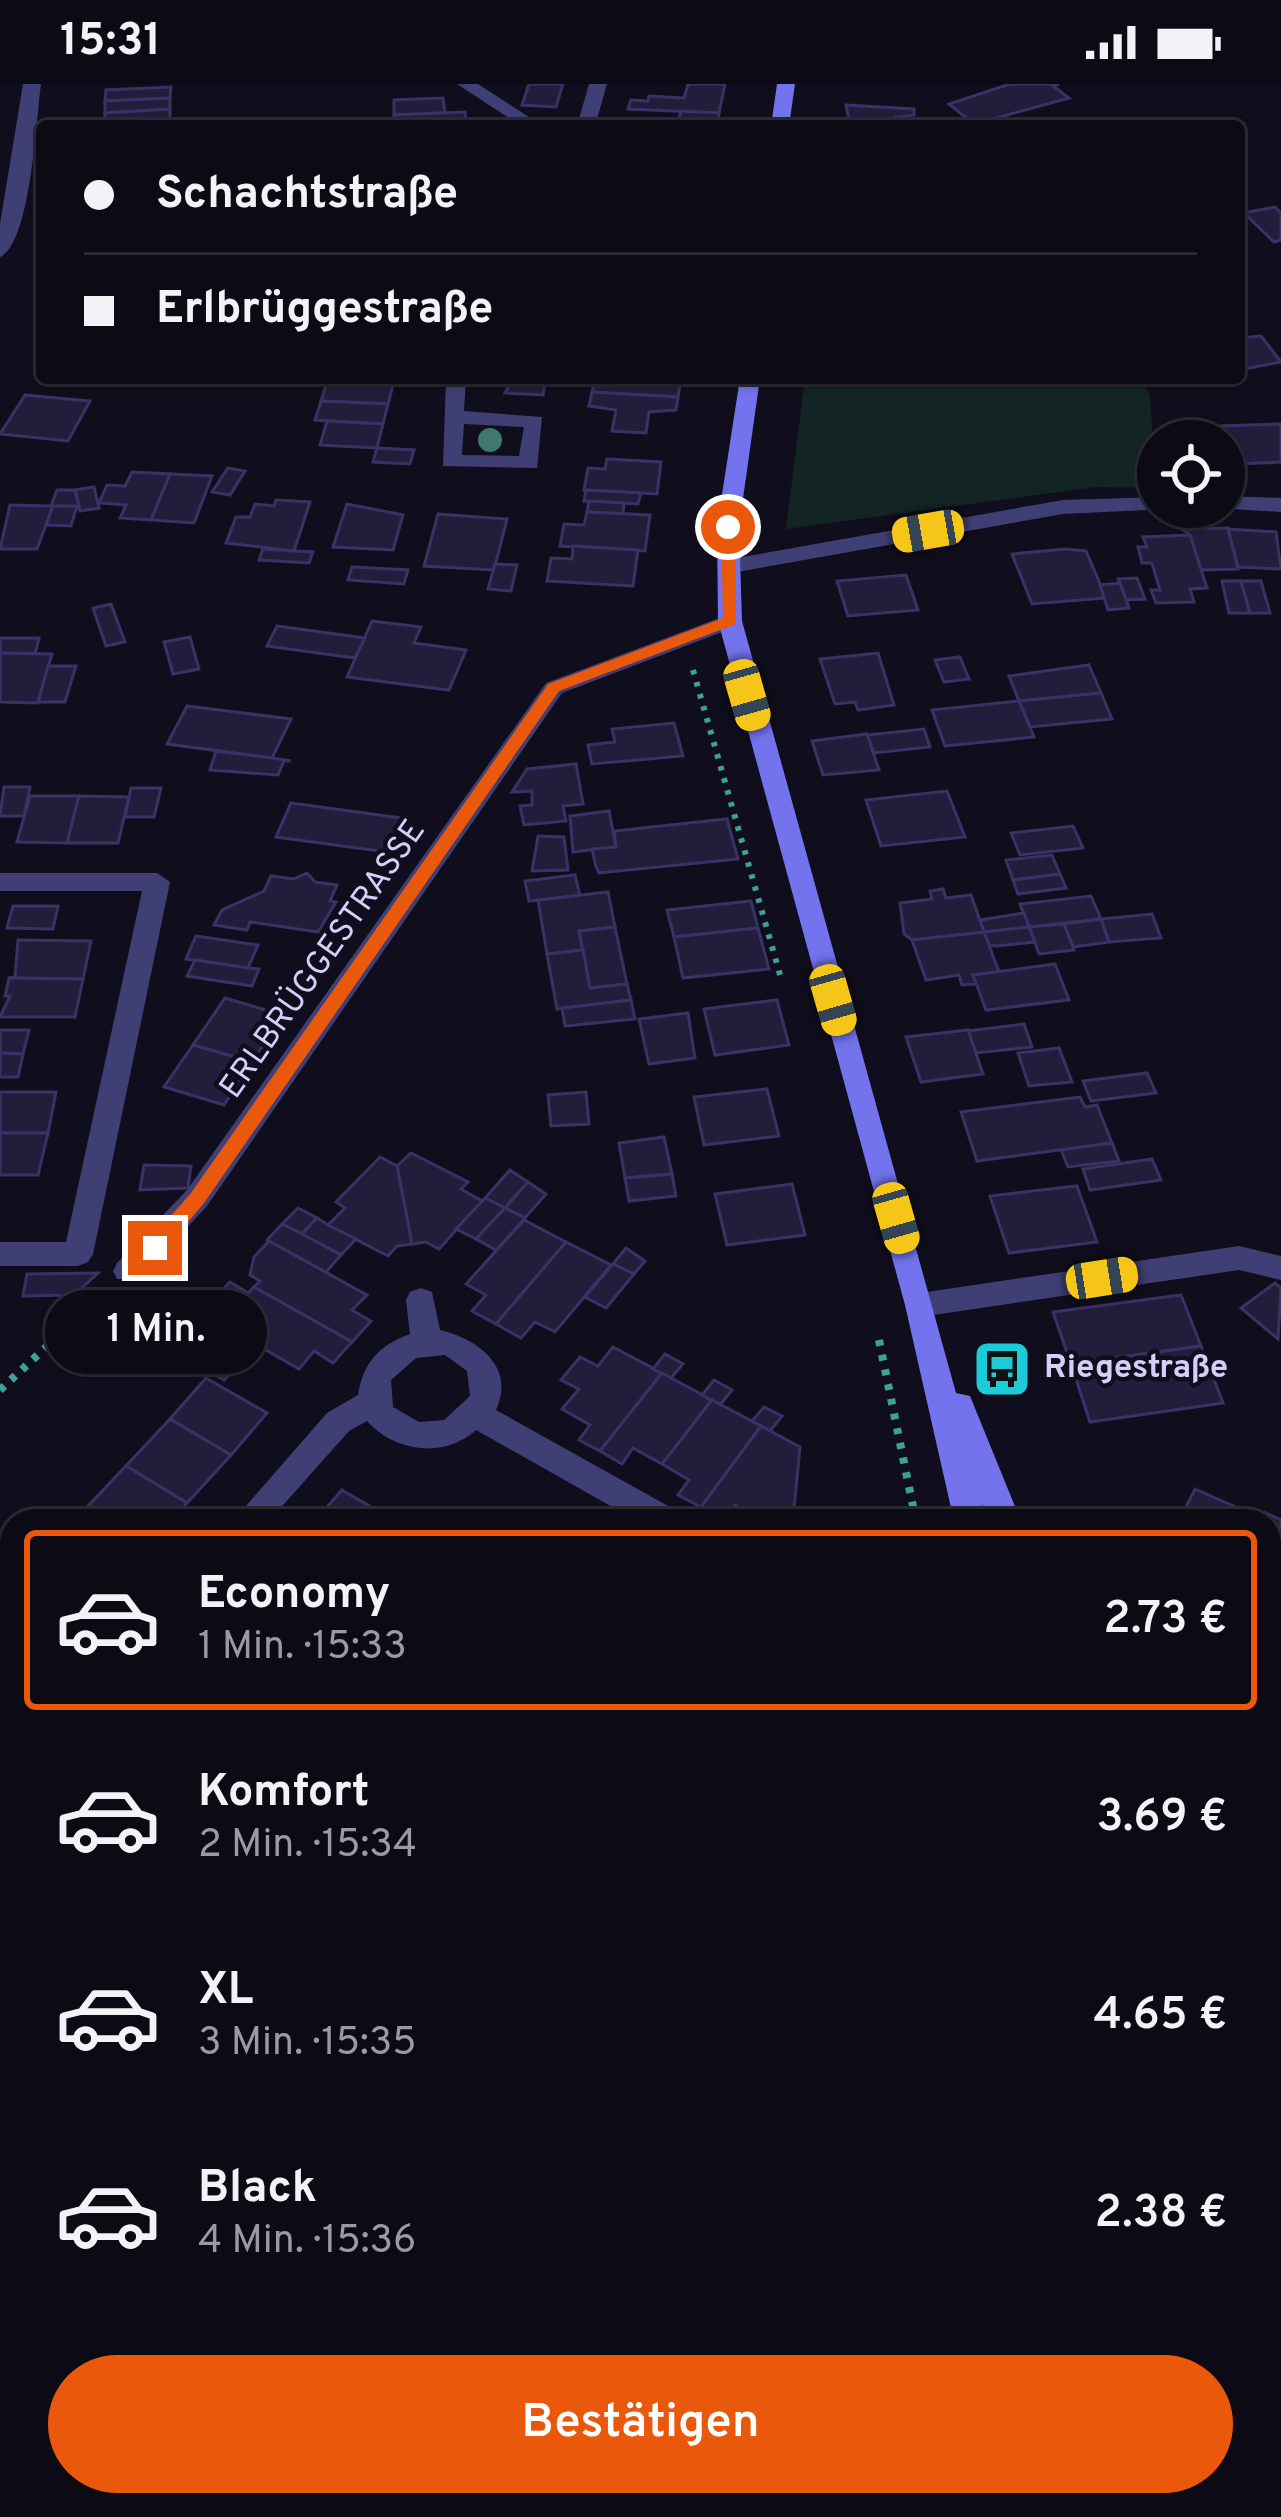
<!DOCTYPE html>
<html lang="de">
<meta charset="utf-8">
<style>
body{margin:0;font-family:Overpass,sans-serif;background:#15131e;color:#f1f3f6;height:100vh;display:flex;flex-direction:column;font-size:45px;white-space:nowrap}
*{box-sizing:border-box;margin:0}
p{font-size:39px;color:#9a9aa0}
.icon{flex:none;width:66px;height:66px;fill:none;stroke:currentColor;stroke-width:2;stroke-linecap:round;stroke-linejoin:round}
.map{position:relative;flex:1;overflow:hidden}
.details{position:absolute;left:0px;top:1425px;width:1281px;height:1008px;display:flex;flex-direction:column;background:#0c0a15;border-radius:36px 36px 0 0;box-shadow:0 3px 9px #0004,0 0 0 3px #2c2b34}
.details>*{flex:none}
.banner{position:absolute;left:36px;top:36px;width:1209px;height:264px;border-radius:12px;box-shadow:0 3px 9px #0004,0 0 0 3px #2c2b34;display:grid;align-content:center;height:264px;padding:0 48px;background:#0c0a15}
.controls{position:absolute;left:1137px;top:336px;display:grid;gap:24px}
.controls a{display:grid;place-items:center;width:108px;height:108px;border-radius:50%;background:#0c0a15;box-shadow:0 3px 9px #0004,0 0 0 3px #2c2b34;font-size:60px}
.end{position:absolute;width:54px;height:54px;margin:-27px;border:15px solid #ea580c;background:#fff;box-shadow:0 0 0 6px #fff}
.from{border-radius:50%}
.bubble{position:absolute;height:84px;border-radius:42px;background:#0c0a15;box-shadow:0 3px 9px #0004,0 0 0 3px #2c2b34;font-size:39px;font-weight:600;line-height:84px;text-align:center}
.car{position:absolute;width:36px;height:72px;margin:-36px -18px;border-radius:15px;box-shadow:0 0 9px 3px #0007;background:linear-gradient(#f5c518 24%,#345 0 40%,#f5c518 0 76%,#345 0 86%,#f5c518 0)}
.banner b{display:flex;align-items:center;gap:42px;height:114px;font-size:45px}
.banner b+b{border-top:3px solid #2c2b34}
.banner i{width:30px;height:30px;background:#f1f3f6}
ul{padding:21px 0 0;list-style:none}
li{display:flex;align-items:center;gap:36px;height:180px;margin:0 24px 18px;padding:0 24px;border:6px solid transparent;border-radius:12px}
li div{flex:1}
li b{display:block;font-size:45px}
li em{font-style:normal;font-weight:600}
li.on{border-color:#ea580c}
li>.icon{width:108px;height:108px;stroke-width:1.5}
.button{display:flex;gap:24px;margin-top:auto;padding:24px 48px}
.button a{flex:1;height:138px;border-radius:72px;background:#ea580c;color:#fff;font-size:48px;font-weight:600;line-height:138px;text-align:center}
.status{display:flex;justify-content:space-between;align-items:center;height:84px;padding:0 60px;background:#0c0a15;direction:ltr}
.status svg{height:33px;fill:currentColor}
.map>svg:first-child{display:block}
</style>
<div class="status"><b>15:31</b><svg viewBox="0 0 49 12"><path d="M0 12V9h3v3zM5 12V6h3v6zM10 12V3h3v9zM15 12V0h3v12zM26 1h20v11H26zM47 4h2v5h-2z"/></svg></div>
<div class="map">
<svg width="1281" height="2433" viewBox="0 0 1281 2433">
<rect width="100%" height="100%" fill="#100e1c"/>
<g fill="#122524">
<polygon points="805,294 1141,294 1150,311 1156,404 1095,403 786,445"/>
<polygon points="12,2100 12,2300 0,2281 0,2107"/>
<polygon points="103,2421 326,2421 310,2433 117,2433"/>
<polygon points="824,2421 1103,2421 1114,2433 806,2433"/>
</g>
<g fill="#221d3b" stroke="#3a3164" stroke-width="3">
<polygon points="529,0 563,0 556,23 522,21"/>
<polygon points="688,0 725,0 719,29 628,25 631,16 648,17 649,12 684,14"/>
<polygon points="1010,0 1059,0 1053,2 1069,14 974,40 949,20"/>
<polygon points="171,3 170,14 105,17 106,6"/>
<polygon points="170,14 170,25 105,29 105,17"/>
<polygon points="443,14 445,29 394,31 394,16"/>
<polygon points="846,21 914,25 914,31 896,33 896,42 850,41"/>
<polygon points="170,25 170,37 105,40 105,29"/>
<polygon points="681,27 719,29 717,42 677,42"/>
<polygon points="465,28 466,42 395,42 394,31"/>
<polygon points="1275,123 1281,129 1281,156 1274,158 1244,129"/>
<polygon points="1261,252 1281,278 1239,286 1239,254"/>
<polygon points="513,294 546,294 543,311 505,309"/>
<polygon points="654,294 680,300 678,313 592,308 595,295"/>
<polygon points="327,298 393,301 388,320 321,317"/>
<polygon points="592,308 678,313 676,326 649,328 646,349 612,347 616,326 589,322"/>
<polygon points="25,311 90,317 68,357 0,350"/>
<polygon points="321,317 388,320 383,340 315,336"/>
<polygon points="327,337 383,340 377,364 320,361"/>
<polygon points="1281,340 1281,378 1237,380 1221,342"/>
<polygon points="377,364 414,366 410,380 373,378"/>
<polygon points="607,375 661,378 657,410 584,406 588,384 605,385"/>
<polygon points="228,384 245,387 230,411 212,408"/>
<polygon points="132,388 170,390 151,436 120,434 126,421 99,419 107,401 125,402"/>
<polygon points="170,390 212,392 194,439 151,436"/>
<polygon points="94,403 99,424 80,427 75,406"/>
<polygon points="57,406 75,406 79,423 53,422 37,465 0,465 10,421 51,422"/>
<polygon points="586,406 641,409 638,420 584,417"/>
<polygon points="276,416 310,418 294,467 226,459 236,433 250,433 255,420 274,422"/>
<polygon points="589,417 624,419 623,430 587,428"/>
<polygon points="347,420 403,431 393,466 333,463"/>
<polygon points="53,422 77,422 71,442 46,441"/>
<polygon points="587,428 650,431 645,467 560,462 564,440 584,441"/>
<polygon points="438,430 507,435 494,486 424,482"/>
<polygon points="1182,445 1228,444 1238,485 1201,486 1190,451"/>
<polygon points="1228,445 1276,448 1281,485 1238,483"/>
<polygon points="1190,451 1207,504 1190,505 1194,518 1156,519 1151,506 1160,506 1152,479 1142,479 1138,463 1147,463 1143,453"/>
<polygon points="573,462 638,466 633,502 547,497 551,474 572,475"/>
<polygon points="263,465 294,467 313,468 309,479 259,476"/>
<polygon points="1065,465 1086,467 1106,514 1032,520 1012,470"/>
<polygon points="495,480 517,481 511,507 488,505"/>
<polygon points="352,483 408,486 404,500 348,496"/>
<polygon points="906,491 918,526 848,532 837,497"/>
<polygon points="1137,494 1145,515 1126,516 1118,495"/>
<polygon points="1222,497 1241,497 1250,529 1229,529"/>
<polygon points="1241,497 1261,497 1270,529 1250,529"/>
<polygon points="1120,499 1129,524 1108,526 1100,501"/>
<polygon points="111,520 125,558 106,562 93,524"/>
<polygon points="372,537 421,543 414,559 466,566 449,606 347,593"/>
<polygon points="277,542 365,554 355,574 267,562"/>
<polygon points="190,553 199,585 173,590 164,558"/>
<polygon points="0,554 39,554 35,570 0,569"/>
<polygon points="0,569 52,570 38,619 0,618"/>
<polygon points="878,569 894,621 858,626 855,618 835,620 820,575"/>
<polygon points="960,573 969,595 944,598 935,576"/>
<polygon points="1089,581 1101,609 1019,617 1009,592"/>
<polygon points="48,582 76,582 65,618 38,618"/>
<polygon points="1101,609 1112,635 1030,643 1019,617"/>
<polygon points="1019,617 1034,653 945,662 932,626"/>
<polygon points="187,622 291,635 272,674 167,660"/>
<polygon points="674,639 683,672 592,680 588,661 615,658 612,645"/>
<polygon points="924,645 930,663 874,669 867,651"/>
<polygon points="867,650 879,686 823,691 812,657"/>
<polygon points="216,667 272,674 291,677 284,677 278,691 210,686"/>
<polygon points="576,680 583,720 563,722 566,737 524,741 520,722 532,721 532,707 512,708 527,685"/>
<polygon points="4,703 30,703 24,732 0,732"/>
<polygon points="131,704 161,704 154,733 125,733"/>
<polygon points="947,707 965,753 881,762 866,716"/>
<polygon points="30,712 79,712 67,759 17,758"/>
<polygon points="79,712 129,713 118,759 67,759"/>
<polygon points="291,719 401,734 387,768 276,753"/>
<polygon points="609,727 616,763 573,768 570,732"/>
<polygon points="727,735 738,775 599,789 596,783 592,765 616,763 614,747"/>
<polygon points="1073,742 1083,764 1020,771 1011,749"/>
<polygon points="538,752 564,753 568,786 532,787"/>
<polygon points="1052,771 1060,790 1013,796 1006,776"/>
<polygon points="307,789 315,798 337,801 330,817 336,818 318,848 250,838 247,846 214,841 222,826 264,807 271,792 294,795"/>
<polygon points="1060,790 1066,804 1018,810 1013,796"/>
<polygon points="575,791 580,812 529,817 525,797"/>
<polygon points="943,805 946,814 971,811 984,848 912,856 904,850 900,819 932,815 930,807"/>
<polygon points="608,808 615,843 579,847 583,866 547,870 538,816"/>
<polygon points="1091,812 1101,835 1029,843 1020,820"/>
<polygon points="751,817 758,844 674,853 667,826"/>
<polygon points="13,822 58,822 53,845 7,844"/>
<polygon points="1024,829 1029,843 984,848 980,836"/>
<polygon points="1152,830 1161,854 1109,858 1101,835"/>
<polygon points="1101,835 1109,858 1073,863 1064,840"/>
<polygon points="1064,840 1074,866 1039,870 1029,843"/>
<polygon points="615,843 627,900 590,904 579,847"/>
<polygon points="1029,843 1035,858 997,862 989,861 984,848"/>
<polygon points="758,844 769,885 683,894 674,853"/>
<polygon points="984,848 999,888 973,891 977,900 962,901 959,891 926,896 912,856"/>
<polygon points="196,852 258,861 248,884 186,875"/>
<polygon points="18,856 91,857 83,895 9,894 15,893"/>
<polygon points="583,866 590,904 627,900 631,916 557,925 547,870"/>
<polygon points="195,876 248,884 259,885 252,902 187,892"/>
<polygon points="1055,880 1069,916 986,926 973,891"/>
<polygon points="9,894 83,895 75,933 0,933 10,912 5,912"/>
<polygon points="225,914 283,931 252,978 193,961"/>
<polygon points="631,916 635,935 565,942 562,924"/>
<polygon points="777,916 789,961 715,971 704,925"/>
<polygon points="688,929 695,974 649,980 639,935"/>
<polygon points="1024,940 1032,963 976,969 968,947"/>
<polygon points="0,946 29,946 23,970 0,969"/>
<polygon points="968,946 983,990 921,998 906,953"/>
<polygon points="193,961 252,978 224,1021 164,1003"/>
<polygon points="1059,964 1072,998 1029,1002 1018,969"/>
<polygon points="0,969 23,970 18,993 0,993"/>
<polygon points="1147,989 1156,1009 1091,1017 1083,997"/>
<polygon points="767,1005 779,1052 704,1061 694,1013"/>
<polygon points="0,1008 56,1008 48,1049 0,1049"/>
<polygon points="586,1008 589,1040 551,1042 548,1011"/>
<polygon points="1080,1013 1085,1023 1097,1021 1112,1059 977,1077 961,1028"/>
<polygon points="0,1049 48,1049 38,1091 0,1091"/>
<polygon points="664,1053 672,1090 625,1094 619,1059"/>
<polygon points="1112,1059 1119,1077 1068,1083 1061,1066"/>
<polygon points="411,1069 468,1098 461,1105 482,1117 439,1165 426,1158 412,1160 397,1082"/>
<polygon points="380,1073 397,1082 412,1160 397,1162 388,1172 328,1141 345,1124 336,1118"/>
<polygon points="1152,1075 1161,1096 1090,1106 1083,1085"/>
<polygon points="144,1081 191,1082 188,1104 140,1106"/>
<polygon points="510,1086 528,1098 505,1124 485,1114"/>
<polygon points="672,1090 676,1112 629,1117 625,1094"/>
<polygon points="528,1098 546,1110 525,1134 505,1124"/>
<polygon points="792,1100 805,1151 727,1161 715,1110"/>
<polygon points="1077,1102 1097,1158 1009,1169 990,1112"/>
<polygon points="485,1114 505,1124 476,1155 456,1145"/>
<polygon points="298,1124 317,1134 302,1150 282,1140"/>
<polygon points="505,1124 525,1134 496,1166 476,1155"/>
<polygon points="317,1134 328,1141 356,1155 341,1171 302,1150"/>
<polygon points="524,1136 566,1158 496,1240 472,1227 486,1211 466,1200"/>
<polygon points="282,1140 302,1150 341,1171 326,1188 267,1156"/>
<polygon points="269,1157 367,1211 352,1226 371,1237 352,1258 254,1203 260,1197 250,1191 254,1173"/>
<polygon points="566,1158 611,1181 555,1248 535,1238 521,1254 496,1240"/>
<polygon points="626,1164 645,1177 634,1190 613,1180"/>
<polygon points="613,1180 634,1190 606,1224 585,1213"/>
<polygon points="98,1189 74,1211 23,1212 27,1190"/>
<polygon points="230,1198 248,1209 254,1203 352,1258 333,1279 314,1267 299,1285 201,1229"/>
<polygon points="1275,1199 1281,1204 1278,1255 1241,1224"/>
<polygon points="1181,1211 1201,1262 1071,1280 1053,1228"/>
<polygon points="172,1212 201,1229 257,1261 240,1278 155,1229"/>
<polygon points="155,1229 240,1278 224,1296 138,1247"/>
<polygon points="1201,1262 1223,1319 1090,1338 1071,1280"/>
<polygon points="613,1263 662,1289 600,1367 579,1356 590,1341 562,1325 579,1305 561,1296 580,1273 598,1282"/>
<polygon points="665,1270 683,1280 671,1294 653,1285"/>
<polygon points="662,1289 712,1316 662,1380 633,1364 622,1380 600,1367"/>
<polygon points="206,1294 267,1329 231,1371 170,1335"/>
<polygon points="714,1296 732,1306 720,1321 702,1311"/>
<polygon points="712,1316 761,1342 701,1423 678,1411 689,1396 662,1380"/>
<polygon points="764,1323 782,1332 770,1347 752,1337"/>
<polygon points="170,1335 231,1371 187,1419 126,1382"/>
<polygon points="761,1342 800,1363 793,1435 765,1437 735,1421 723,1436 701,1423"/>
<polygon points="126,1382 187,1419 171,1437 116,1437 89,1421"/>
<polygon points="1195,1405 1263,1435 1262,1437 1179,1437"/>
<polygon points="342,1406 390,1434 315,1437"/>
<polygon points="1266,1429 1281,1436 1281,1521 1269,1517"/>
<polygon points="7,1506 12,1509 12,1576 0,1568 0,1514"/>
<polygon points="0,1873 12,1882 12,2058 0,2072"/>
</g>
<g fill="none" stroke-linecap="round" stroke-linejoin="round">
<polyline stroke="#3ca197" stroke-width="6" stroke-dasharray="4.5 8" stroke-linecap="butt" points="693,586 781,894"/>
<g stroke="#3ca197" stroke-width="8" stroke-dasharray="6 9" stroke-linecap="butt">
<polyline points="879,1256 916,1437"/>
<polyline points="0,1306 101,1212"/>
</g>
<g stroke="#3ca197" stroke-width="9" stroke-dasharray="8 12" stroke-linecap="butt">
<polyline points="1281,1988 1270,2011 1281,2062"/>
<polyline points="1269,2074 1281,2069"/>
<polyline points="355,2433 370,2421"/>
<polyline points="791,2433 810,2421"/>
</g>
<polygon fill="#3f3f75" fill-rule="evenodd" points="1239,1162 1281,1172 1281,1196 1239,1186 920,1233 909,1229 905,1221 909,1213 920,1209"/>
<g fill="#3f3f75" fill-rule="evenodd">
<path d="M23 0H41C36 35 31 159 0 173V140Z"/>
<polygon points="457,0 478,0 543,42 521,42"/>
<polygon points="589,0 607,0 595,42 577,42"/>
<path d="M446 294H466L464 327 542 333 537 384 443 382ZM464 340 524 343 519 372 462 371Z"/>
<polygon points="1224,412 1281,414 1281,428 1216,424 1224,423"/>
<polygon points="1158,413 1158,423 1166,425 1063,430 731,489 720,482 731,475 1063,416"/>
<polygon points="730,530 742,537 738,542 562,609 207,1122 139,1195 117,1195 113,1187 117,1179 187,1106 546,599"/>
<polygon points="0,789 157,789 170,798 93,1170 88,1178 78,1182 0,1182 0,1158 66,1158 142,807 0,807"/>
<path d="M421 1204 432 1208 440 1246C478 1255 516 1283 496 1326L677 1427 682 1437H637L476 1346C444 1375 395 1368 367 1337L349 1347 269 1437H233L327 1329 358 1311C363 1279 379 1261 410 1250L406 1216 410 1208ZM445 1271 467 1287 470 1312 444 1336 419 1338 393 1323 391 1296 416 1274Z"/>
<polygon points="12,1680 12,1721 0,1725 0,1684"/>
</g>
<g fill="#7273ed" fill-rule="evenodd">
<polygon points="777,0 795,0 789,42 771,42"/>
<polygon points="740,294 760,294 739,443 742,537 956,1309 970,1312 1021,1437 989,1437 982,1419 986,1437 954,1437 905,1221 718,537 717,443"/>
<rect x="1269" y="1655" width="12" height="32"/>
<polygon points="1281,1801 1281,1841 1269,1845 1269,1805"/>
<polygon points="1269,2315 1281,2320 1281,2415 1269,2410"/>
<polygon points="553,2421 605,2421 600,2433 548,2433"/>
<polygon points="1183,2421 1225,2421 1229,2433 1187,2433"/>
</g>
</g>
<circle fill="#3f786e" cx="490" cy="356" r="12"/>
<polygon fill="#ea580c" points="728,439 735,443 736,540 559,607 204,1119 162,1169 148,1169 148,1158 191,1109 548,600 723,534 721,443"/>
<defs>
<symbol id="bus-square" viewBox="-11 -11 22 22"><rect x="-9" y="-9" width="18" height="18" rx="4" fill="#1ccbd8" stroke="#100e1c"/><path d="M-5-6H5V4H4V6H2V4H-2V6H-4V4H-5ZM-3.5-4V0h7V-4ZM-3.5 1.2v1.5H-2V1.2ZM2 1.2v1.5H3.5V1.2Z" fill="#111"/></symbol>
</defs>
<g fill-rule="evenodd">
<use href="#bus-square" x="969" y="1252" width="66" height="66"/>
</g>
<g text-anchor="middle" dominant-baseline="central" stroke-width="9" stroke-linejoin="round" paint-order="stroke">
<g font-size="33" fill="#d3cff9" stroke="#100e1c">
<text transform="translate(324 876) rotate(-55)">ERLBRÜGGESTRASSE</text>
</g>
<g font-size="33" font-weight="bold" fill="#d3cff9" stroke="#100e1c" text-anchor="start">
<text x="1044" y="1285">Riegestraße</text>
</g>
</g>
</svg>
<div class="controls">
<a><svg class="icon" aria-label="locate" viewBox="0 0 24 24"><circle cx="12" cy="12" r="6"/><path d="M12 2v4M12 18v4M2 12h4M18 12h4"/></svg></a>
</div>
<i class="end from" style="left:728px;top:443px"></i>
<i class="end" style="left:155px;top:1164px"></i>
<div class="bubble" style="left:45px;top:1206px;width:222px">1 Min.</div>
<i class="car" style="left:928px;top:447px;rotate:260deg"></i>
<i class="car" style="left:747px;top:611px;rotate:164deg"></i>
<i class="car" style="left:833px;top:916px;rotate:164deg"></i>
<i class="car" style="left:896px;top:1134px;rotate:164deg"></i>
<i class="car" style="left:1102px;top:1194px;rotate:81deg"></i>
<div class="banner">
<b><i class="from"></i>Schachtstraße</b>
<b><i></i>Erlbrüggestraße</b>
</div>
<section class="details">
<ul>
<li class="on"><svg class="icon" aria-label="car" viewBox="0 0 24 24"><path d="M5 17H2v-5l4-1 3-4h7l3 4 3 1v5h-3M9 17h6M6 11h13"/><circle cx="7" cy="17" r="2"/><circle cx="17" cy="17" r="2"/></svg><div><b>Economy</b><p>1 Min. · 15:33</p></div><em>2.73 €</em></li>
<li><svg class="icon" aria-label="car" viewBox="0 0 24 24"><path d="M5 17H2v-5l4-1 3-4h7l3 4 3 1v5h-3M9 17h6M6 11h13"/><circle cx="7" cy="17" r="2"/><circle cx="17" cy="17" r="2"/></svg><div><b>Komfort</b><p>2 Min. · 15:34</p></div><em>3.69 €</em></li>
<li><svg class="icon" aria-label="car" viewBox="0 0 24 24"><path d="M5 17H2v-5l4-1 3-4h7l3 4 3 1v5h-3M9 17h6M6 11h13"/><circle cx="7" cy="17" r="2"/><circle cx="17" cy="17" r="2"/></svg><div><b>XL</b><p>3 Min. · 15:35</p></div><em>4.65 €</em></li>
<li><svg class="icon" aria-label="car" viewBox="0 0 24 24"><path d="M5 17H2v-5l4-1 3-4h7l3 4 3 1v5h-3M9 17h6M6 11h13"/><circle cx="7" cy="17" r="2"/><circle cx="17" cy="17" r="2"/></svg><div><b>Black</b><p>4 Min. · 15:36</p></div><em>2.38 €</em></li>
</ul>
<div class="button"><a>Bestätigen</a></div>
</section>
</div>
